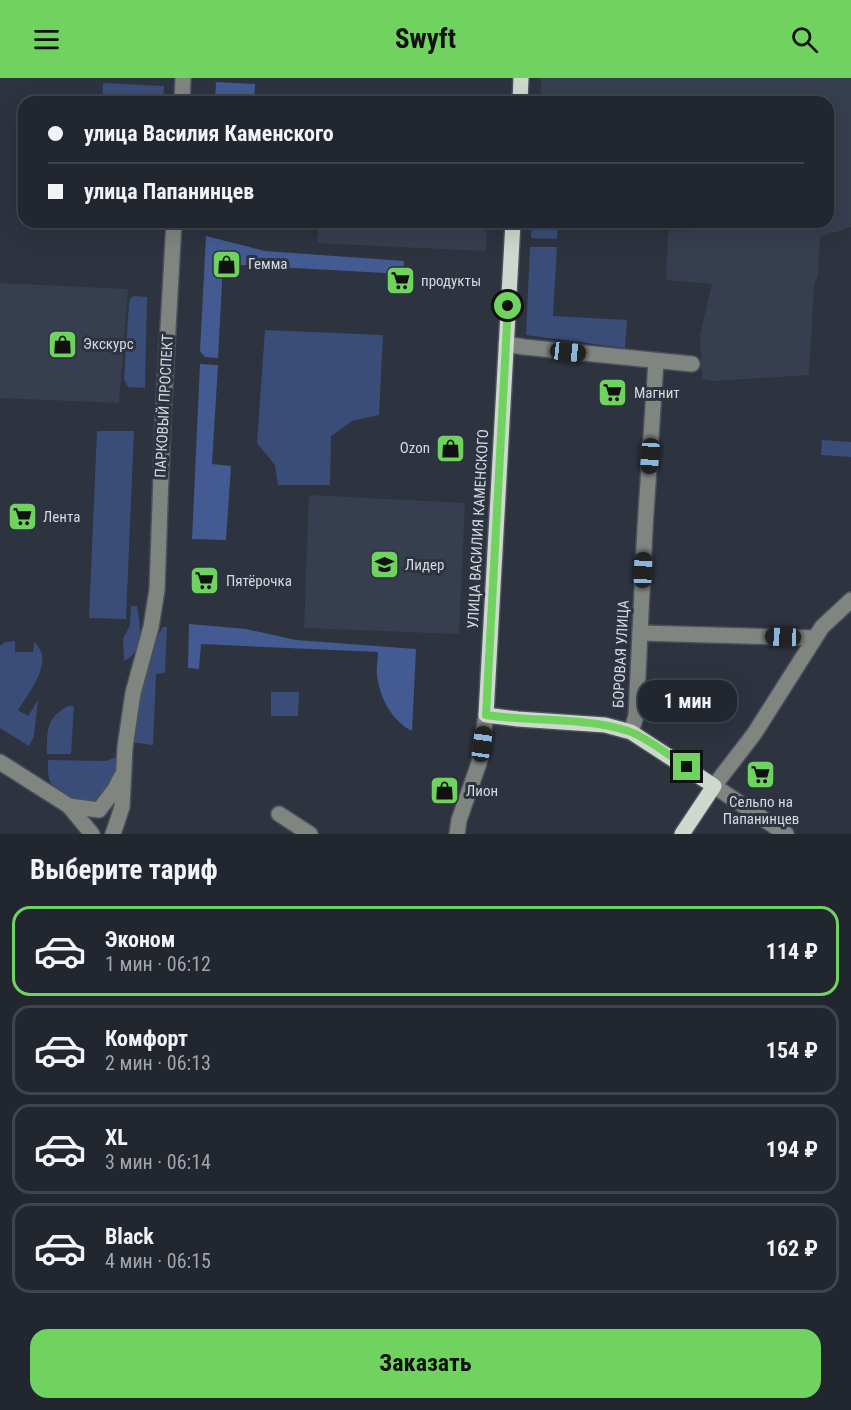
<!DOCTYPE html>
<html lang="ru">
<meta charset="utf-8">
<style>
body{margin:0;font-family:"Roboto Condensed",sans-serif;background:#2a2e37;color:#f1f3f6;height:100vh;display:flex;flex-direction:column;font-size:22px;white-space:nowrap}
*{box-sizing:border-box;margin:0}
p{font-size:20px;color:#a2a5aa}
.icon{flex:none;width:33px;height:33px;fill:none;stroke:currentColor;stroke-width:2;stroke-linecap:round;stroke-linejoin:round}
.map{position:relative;height:756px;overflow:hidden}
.sheet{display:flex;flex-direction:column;background:#22262f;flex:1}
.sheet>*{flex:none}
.hud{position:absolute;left:18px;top:18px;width:816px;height:132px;border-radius:18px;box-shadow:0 6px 24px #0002,0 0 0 2px #3f434b;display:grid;align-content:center;height:132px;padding:0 30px;background:#22262f}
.end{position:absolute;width:27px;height:27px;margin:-14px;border:8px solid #70d35f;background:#111;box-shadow:0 0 0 3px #111}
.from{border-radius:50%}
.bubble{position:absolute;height:42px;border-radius:18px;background:#22262f;box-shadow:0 6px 24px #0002,0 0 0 2px #3f434b;font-size:20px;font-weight:700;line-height:42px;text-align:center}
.car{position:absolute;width:18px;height:36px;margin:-18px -9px;border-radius:8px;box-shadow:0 0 4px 2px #0007;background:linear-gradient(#222 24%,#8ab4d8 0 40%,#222 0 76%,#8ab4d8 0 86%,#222 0)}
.hud b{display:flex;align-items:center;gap:21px;height:57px;font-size:22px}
.hud b+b{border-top:2px solid #3f434b}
.hud i{width:15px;height:15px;background:#f1f3f6}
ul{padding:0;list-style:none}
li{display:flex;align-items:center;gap:18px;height:90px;margin:0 12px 9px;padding:0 18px;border:3px solid #3f434b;border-radius:18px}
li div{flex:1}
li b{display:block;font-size:22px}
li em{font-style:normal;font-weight:700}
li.current{border-color:#70d35f}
li>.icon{width:54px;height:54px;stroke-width:1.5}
h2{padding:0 30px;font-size:27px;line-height:72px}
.cta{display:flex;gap:12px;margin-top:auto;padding:12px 30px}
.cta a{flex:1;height:69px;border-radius:18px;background:#70d35f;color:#111;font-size:24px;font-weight:700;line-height:69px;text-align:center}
header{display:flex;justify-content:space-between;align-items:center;height:78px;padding:0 30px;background:#70d35f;color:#111;font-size:27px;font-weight:700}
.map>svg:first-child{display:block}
</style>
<header><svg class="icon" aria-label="menu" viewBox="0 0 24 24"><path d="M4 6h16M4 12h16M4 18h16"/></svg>Swyft<svg class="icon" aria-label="search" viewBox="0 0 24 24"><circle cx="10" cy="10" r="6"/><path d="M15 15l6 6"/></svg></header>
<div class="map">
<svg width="851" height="756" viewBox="0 0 851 756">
<rect width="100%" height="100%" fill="#2d333f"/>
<g fill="#373e4f">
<polygon points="541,0 851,0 851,149 820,159 818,198 814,206 809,297 714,303 702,301 700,257 712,206 666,202 668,153 689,152 689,144 828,144 828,24 541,24"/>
<polygon points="319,144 487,144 486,173 317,165"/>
<polygon points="0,205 128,211 119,325 0,320"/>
<polygon points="309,417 465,425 459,556 304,550"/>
</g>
<g fill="#3a4d78">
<polygon points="103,5 164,8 163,24 102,24"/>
<polygon points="532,144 558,144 557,161 531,160"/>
<polygon points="530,169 557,169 553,238 627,242 625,270 526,257"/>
<polygon points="134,218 147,219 145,310 128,309 124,301 129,225 130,221"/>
<polygon points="265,252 383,257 379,337 352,343 331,358 330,407 278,407 275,387 257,365"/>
<polygon points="97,353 134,353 126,541 89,540"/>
<polygon points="822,362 851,364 851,379 821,377"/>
<path d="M131 528H137C140 547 146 573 124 583L123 561 130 547Z"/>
<polygon points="163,549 167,549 165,595 156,596 153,667 130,664 148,573"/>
<path d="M15 563V574H33L34 564C56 582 29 615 18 632L28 638 38 622 34 658 29 668 0 650V568L5 564Z"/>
<polygon points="271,614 299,614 298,638 271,638"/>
<path d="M68 628H74L71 676H47C47 653 46 640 68 628Z"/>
<path d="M118 678C118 682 120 688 119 692 117 697 104 717 101 720 85 730 60 719 51 705 47 698 48 689 48 682L106 683Z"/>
</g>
<g fill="#435b92">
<polygon points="216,4 255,6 254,24 215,24"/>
<polygon points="206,158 265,173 404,183 403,196 223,186 218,280 205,279 200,273"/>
<polygon points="200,286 218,287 212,386 231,388 226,462 192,461"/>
<path d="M189 546 246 551 296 562 416 571 412 653C392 643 380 620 377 598 376 590 378 582 378 574L201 566 199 591 188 590Z"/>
</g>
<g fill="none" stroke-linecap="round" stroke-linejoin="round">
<defs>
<g id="minor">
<polyline points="182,24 183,0"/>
<polyline points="506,266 524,269 692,286"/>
<polyline points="640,555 814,560"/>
<polyline points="631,654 636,638 645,450 656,283"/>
<polyline points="0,684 69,728 92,756"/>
<polyline points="69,728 99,732 115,711 121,699"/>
<polyline points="279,736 310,756"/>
<polyline points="113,756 122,729 125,669 133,615 151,549 157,512 163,340 174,144"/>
<polyline points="457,756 459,742 479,685 486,637"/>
<polyline points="786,756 714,708 754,656 822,549 851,522"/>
</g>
<g id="major">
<polyline points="520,24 521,0"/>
<polyline points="513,144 486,637 518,641 605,647 631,654 714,708 682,756"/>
</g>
</defs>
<use href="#minor" stroke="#4b515c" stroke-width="18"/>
<use href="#major" stroke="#4b515c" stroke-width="18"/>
<use href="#minor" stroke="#818580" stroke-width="15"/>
<use href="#major" stroke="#ced8cc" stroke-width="15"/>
</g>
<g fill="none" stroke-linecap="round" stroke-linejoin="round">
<path stroke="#70d35f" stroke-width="8" d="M508 228 486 637C531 644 587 639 628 653 645 658 671 679 687 689"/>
</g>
<defs>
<symbol id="shop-square" viewBox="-11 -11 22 22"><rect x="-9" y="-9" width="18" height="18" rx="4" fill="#70d35f" stroke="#2d333f"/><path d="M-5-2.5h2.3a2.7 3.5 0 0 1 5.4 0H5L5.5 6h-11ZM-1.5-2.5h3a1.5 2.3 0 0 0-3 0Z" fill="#111"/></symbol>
<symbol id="supermarket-square" viewBox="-11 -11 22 22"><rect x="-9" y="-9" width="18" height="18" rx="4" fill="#70d35f" stroke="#2d333f"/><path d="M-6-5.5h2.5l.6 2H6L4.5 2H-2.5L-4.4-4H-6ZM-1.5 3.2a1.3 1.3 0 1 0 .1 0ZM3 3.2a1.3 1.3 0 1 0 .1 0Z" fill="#111"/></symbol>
<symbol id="school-square" viewBox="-11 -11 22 22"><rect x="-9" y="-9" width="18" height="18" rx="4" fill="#70d35f" stroke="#2d333f"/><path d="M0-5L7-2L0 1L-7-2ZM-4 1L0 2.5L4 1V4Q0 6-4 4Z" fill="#111"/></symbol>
</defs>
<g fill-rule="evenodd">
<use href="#shop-square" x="210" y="170" width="33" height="33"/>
<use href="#supermarket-square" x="384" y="186" width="33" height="33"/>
<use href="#shop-square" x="46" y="250" width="33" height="33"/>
<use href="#supermarket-square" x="596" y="298" width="33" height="33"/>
<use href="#shop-square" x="434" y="354" width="33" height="33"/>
<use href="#supermarket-square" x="6" y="422" width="33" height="33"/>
<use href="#school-square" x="368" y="470" width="33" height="33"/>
<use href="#supermarket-square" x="188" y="486" width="33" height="33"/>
<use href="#supermarket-square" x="744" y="680" width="33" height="33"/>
<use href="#shop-square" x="428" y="696" width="33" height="33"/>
</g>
<g text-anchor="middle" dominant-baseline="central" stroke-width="6" stroke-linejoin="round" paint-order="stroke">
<g font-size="15" fill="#d5d9e1" stroke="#2d333f" text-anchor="start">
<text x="248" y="186">Гемма</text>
<text x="421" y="203">продукты</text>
<text x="83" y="266">Экскурс</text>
<text x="634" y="315">Магнит</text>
<text x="430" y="370" text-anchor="end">Ozon</text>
<text x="43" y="439">Лента</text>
<text x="405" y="487">Лидер</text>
<text x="226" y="503">Пятёрочка</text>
<text x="466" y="713">Лион</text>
<text x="761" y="724" text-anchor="middle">Сельпо на<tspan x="761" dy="17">Папанинцев</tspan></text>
</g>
<g font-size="15" fill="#d5d9e1" stroke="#2d333f">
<text transform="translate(164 328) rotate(-87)">ПАРКОВЫЙ ПРОСПЕКТ</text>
<text transform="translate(478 451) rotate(-87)">УЛИЦА ВАСИЛИЯ КАМЕНСКОГО</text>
<text transform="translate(621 576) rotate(-87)">БОРОВАЯ УЛИЦА</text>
</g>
</g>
</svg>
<i class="end from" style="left:508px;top:228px"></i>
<i class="end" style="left:687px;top:689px"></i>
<div class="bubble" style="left:638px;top:602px;width:99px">1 мин</div>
<i class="car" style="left:568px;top:274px;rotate:96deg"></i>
<i class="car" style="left:650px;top:378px;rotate:184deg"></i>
<i class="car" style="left:643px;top:492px;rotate:2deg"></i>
<i class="car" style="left:783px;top:559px;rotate:272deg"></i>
<i class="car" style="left:482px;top:666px;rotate:8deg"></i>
<div class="hud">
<b><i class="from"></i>улица Василия Каменского</b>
<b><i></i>улица Папанинцев</b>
</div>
</div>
<section class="sheet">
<h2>Выберите тариф</h2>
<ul>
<li class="current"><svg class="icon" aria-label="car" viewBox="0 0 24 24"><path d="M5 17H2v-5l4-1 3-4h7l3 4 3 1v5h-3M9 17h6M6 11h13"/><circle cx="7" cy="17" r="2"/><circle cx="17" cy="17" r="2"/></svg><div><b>Эконом</b><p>1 мин · 06:12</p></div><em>114 ₽</em></li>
<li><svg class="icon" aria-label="car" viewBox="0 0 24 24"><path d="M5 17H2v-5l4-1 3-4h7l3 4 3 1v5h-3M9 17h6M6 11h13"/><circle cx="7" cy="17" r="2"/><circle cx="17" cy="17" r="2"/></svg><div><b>Комфорт</b><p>2 мин · 06:13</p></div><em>154 ₽</em></li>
<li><svg class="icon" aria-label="car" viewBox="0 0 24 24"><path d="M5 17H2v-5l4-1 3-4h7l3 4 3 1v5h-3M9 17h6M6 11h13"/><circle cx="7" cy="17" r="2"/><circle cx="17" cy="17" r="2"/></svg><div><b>XL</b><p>3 мин · 06:14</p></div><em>194 ₽</em></li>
<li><svg class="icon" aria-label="car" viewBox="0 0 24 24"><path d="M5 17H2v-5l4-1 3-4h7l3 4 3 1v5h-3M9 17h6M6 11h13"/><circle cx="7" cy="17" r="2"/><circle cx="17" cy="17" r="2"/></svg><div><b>Black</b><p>4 мин · 06:15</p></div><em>162 ₽</em></li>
</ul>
<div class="cta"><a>Заказать</a></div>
</section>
